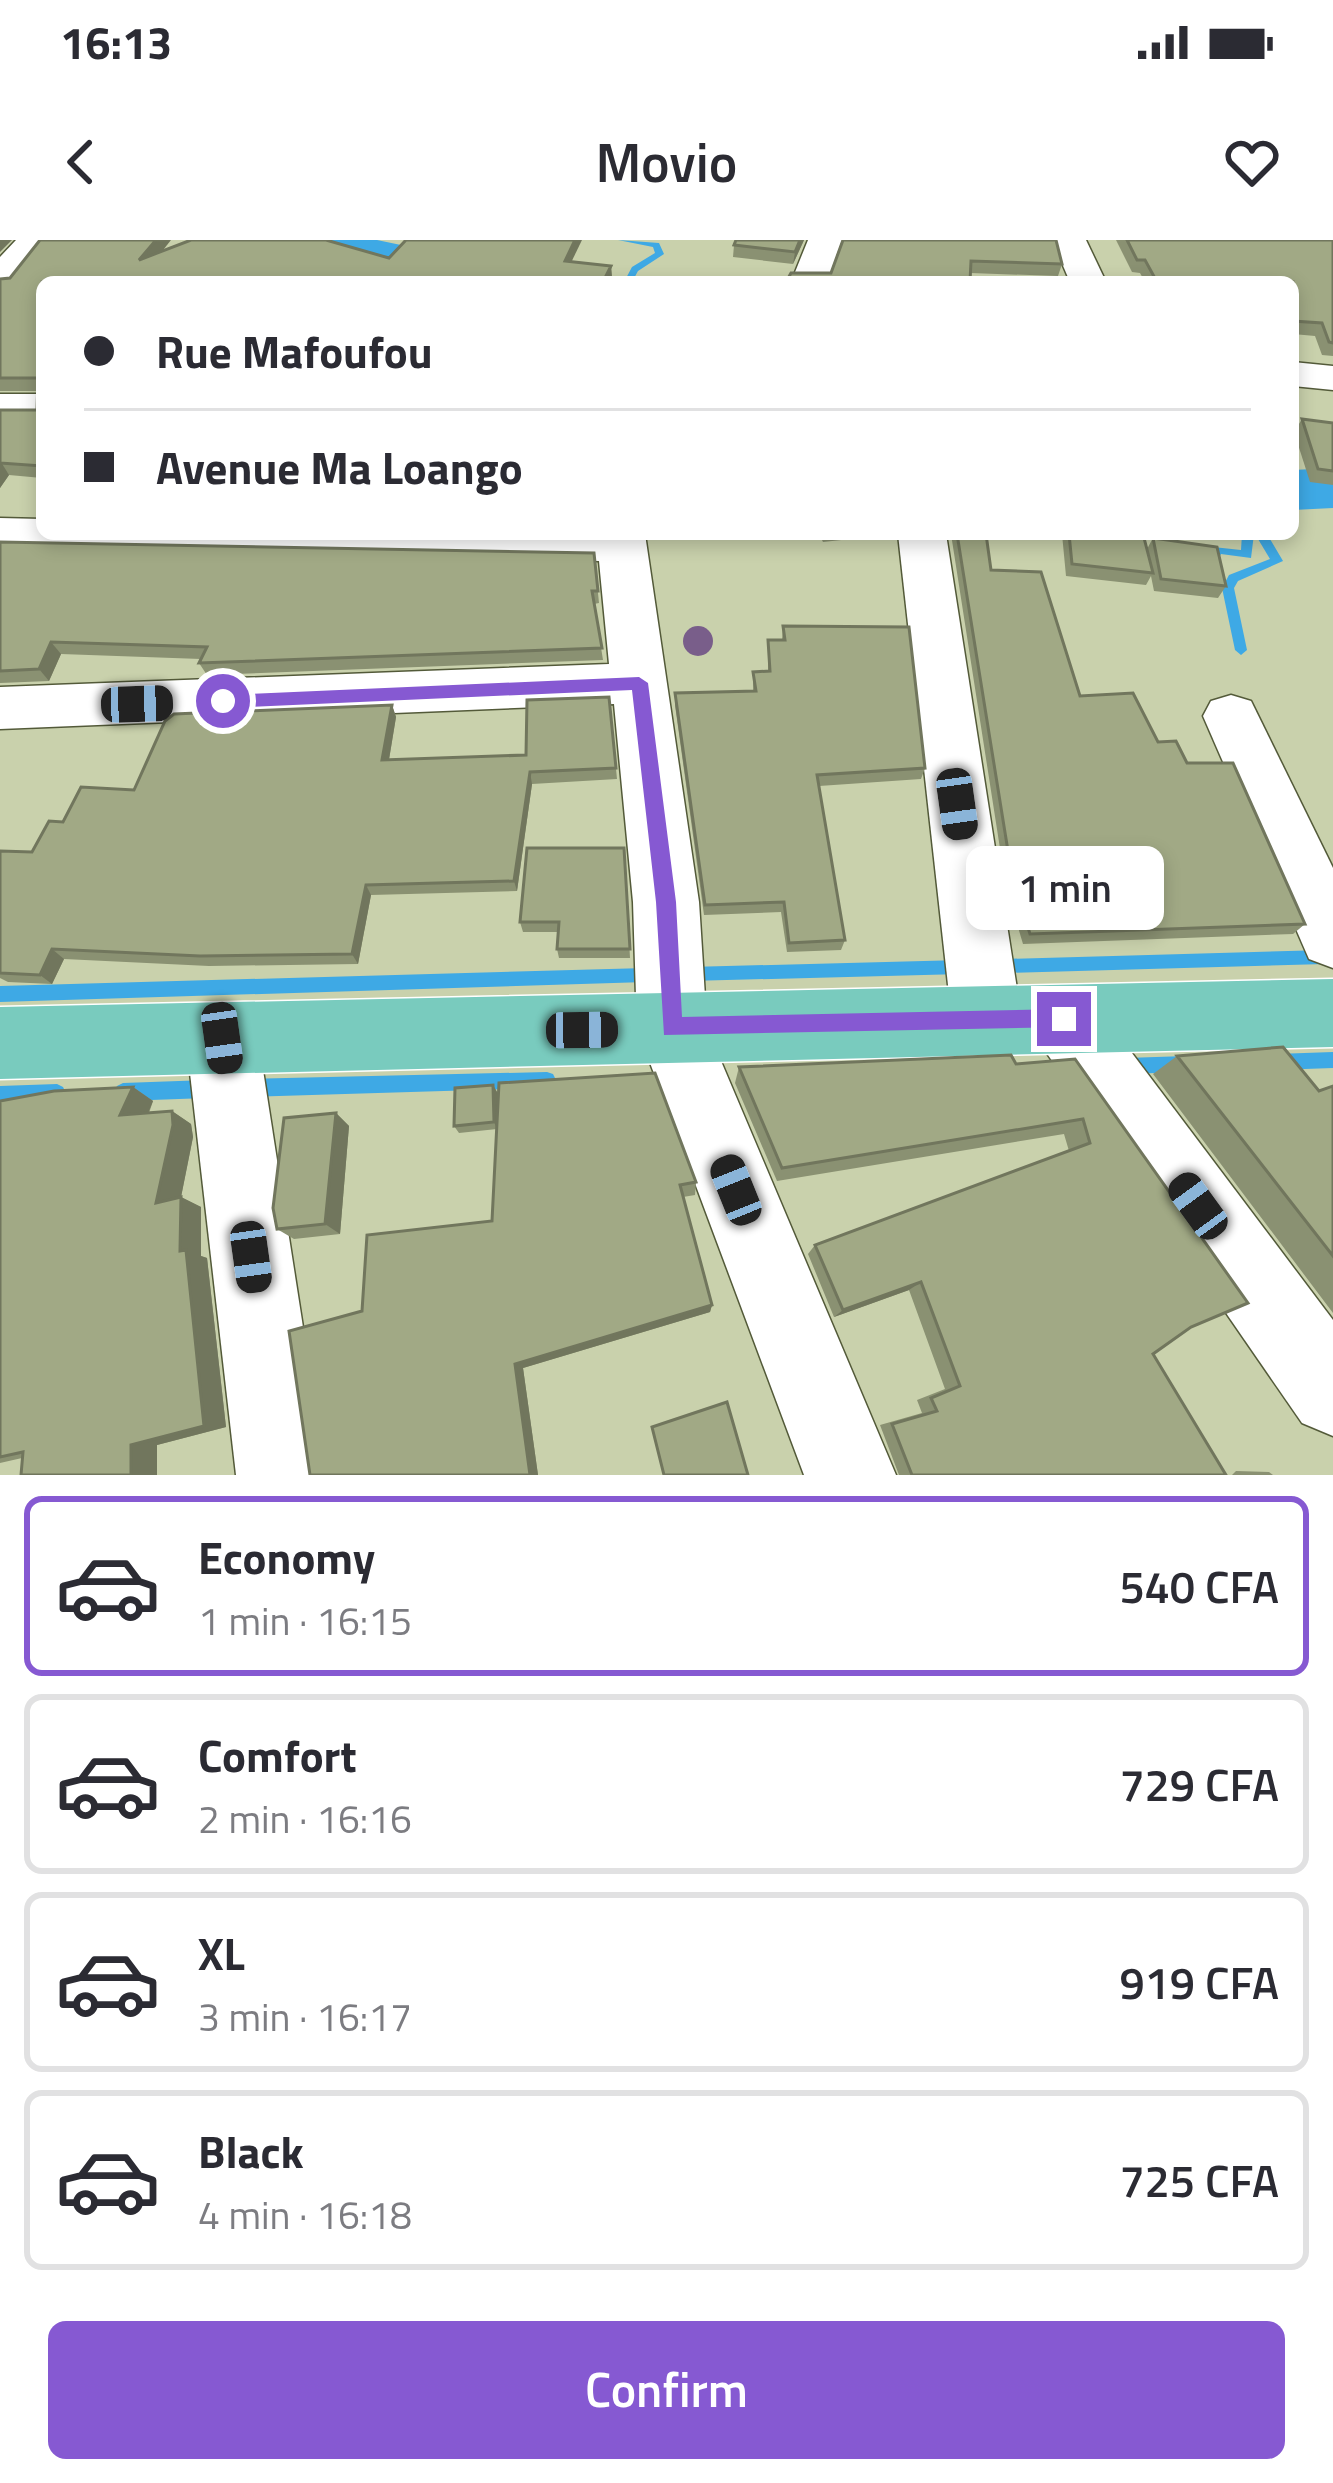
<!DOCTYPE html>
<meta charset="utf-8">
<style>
body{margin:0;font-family:"Titillium Web",sans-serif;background:#f2f2f3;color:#2b2b33;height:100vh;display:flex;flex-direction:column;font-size:45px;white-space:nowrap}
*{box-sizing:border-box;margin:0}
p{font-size:39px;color:#7c7c81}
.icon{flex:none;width:66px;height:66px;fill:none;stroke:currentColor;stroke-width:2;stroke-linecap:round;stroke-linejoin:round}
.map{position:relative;height:1235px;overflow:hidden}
.side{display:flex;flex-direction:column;background:#fff;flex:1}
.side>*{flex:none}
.banner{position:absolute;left:36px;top:36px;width:1263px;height:264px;border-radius:18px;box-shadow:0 6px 18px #0003;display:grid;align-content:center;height:264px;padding:0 48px;background:#fff}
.end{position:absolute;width:54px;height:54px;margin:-27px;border:15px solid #8659d2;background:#fff;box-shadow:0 0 0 6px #fff}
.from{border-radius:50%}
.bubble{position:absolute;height:84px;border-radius:18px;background:#fff;box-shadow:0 6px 18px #0003;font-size:39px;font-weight:600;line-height:84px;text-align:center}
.car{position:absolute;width:36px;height:72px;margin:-36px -18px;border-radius:15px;box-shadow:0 0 9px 3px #0007;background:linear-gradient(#222 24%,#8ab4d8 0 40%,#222 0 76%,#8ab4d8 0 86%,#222 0)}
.banner b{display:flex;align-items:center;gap:42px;height:114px;font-size:45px}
.banner b+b{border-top:3px solid #e1e1e2}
.banner i{width:30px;height:30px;background:#2b2b33}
ul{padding:21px 0 0;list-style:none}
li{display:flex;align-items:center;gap:36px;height:180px;margin:0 24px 18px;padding:0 24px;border:6px solid #e1e1e2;border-radius:18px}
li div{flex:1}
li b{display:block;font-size:45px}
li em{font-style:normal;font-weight:600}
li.current{border-color:#8659d2}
li>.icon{width:108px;height:108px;stroke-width:1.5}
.action{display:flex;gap:24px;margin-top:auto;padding:24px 48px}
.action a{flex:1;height:138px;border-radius:18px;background:#8659d2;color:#fff;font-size:48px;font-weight:600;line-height:138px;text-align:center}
.status{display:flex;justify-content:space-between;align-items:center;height:84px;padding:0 60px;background:#fff;direction:ltr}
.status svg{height:33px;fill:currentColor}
header{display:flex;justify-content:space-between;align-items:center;height:156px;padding:0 48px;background:#fff;font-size:54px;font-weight:600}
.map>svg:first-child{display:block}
</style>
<div class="status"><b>16:13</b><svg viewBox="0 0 49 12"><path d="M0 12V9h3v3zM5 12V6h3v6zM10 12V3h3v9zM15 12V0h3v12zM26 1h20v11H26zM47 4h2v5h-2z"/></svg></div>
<header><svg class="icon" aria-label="back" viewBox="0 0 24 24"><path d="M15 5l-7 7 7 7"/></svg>Movio<svg class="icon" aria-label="heart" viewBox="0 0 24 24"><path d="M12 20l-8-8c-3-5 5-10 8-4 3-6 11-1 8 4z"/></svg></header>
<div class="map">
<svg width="1333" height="1235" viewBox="0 0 1333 1235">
<rect width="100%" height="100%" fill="#c9d1ac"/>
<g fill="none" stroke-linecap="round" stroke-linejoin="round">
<g fill="#3ea9e5" fill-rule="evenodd">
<polygon points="618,0 659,3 664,14 638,31 632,42 624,42 632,27 655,13 653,7"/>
<polygon points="1242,294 1254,294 1251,318 1221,314 1217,321 1209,321 1207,318 1213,307 1241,310"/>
<polygon points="1255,294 1267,294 1283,321 1238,341 1234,348 1247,410 1241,415 1235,410 1222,348 1229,335 1270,319"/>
<polygon points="1325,710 1331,712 1333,717 1331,722 1325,724 1004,733 998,731 996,726 998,721 1004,719"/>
<polygon points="962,720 968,722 970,727 968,732 962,734 689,741 683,739 681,734 683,729 689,727"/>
<polygon points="646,728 652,730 654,735 652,740 646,742 0,762 0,746"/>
<polygon points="1333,812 1333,828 1276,830 1270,828 1267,822 1270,816 1276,814"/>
<polygon points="1186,816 1192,818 1195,824 1192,830 1186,832 1126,834 1120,832 1117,826 1120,820 1126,818"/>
<polygon points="547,832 553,834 556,840 553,846 547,848 247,857 241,854 238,848 241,842 247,839"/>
<polygon points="207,840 213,843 216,849 213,855 207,858 123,861 117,858 114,852 117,846 123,843"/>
<polygon points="57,844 63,847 66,853 63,859 57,862 0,864 0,846"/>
</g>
<g fill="#3ea9e5" fill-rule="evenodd">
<polygon points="283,0 377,0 525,31 532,42 436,42 290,10"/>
<polygon points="1333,228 1333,268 1293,270 1293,230"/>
</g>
<defs>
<g id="minor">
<polygon points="16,0 52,0 13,47 0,50 0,17"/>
<polygon points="808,0 842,0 827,42 791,42"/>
<polygon points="1052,0 1086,0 1106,42 1070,42"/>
<polygon points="1293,122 1333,126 1333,150 1293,146"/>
<rect x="0" y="154" width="42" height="26"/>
<polygon points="0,278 42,279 42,294 645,294 699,662 707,788 896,1235 804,1235 637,788 633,662 614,464 0,489 0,447 609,424 599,321 0,310"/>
<polygon points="898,294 946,294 1022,781 1012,804 987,814 962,804 952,781"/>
<polygon points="1231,455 1251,461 1333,628 1333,728 1309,719 1203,476 1211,461"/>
<polygon points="1064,746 1089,756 1333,1080 1333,1196 1302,1183 1039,802 1029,779 1039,756"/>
<polygon points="222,764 247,774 258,798 326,1235 236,1235 186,798 197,774"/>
</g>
<polygon id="major" points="1333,739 1333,807 0,839 0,767"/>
</defs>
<use href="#minor" stroke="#535a39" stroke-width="3"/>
<use href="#major" stroke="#fff" stroke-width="3"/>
<use href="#minor" fill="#fff" fill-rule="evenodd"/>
<use href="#major" fill="#79cbbe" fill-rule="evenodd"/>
</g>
<circle fill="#795e8a" cx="698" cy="401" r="15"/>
<g fill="#8a9172">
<polygon points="804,0 793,24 733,17 734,5"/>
<polygon points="843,0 1062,24 1058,36 970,33 831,33"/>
<polygon points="1116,0 1333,0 1333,116 1322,115 1315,96 1293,94 1293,42 1145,42 1140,33 1132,32"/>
<polygon points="331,3 389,18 571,22 611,26 612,38 610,42 42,42 42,238 9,235 0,248 0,170 37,170 38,151 0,151 0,39 162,11"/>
<polygon points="1302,179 1333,183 1333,245 1310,242 1294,192"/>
<polygon points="819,294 871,294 869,297 823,302"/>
<polygon points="951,294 986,294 991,330 1080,456 1158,502 1187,523 1305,684 1293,694 1023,704 1006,647"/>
<polygon points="1062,294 1143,294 1147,309 1153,298 1226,346 1218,358 1154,351 1151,336 1146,345 1066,336"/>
<polygon points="0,302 594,313 599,363 594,364 603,420 207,435 199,423 201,419 61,414 49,441 0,443"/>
<polygon points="783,386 925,528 921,539 819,546 845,700 841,710 787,712 781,672 704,675 675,465 675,453 753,451 753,432 768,431 768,400 782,400"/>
<polygon points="609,457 617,539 532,544 517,651 371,655 358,724 209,726 64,719 52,744 8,742 0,738 0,611 32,612 63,582 134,550 392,465 396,477 389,520 526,515"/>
<polygon points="624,608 630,718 559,718 557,709 558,692 523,692 520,682"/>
<polygon points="1177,816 1319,851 1333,846 1333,1073 1153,834"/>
<polygon points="1075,819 1191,1087 1153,1114 1226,1235 899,1235 880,1185 922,1173 917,1160 945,1149 909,1050 834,1077 808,1014 815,1005 1069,911 1064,894 777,941 735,843 739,827 1016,824"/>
<polygon points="493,845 497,852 497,879 696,942 695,955 683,957 712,1065 710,1072 523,1128 538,1235 310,1235 492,981 497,889 459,893 454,886"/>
<polygon points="133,847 153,861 149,873 172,871 191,884 193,897 181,957 201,967 201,1016 207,1018 226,1187 157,1205 157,1235 21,1235 22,1218 0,1223 0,861"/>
<polygon points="336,873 349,886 340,994 294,999 277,989"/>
<polygon points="1236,1231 1269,1232 1273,1235 1232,1235"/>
</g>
<g fill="#71765d">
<polygon points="0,0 12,0 0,12"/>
<polygon points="156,0 171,0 145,33 139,20"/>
<polygon points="575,0 582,0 566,33 565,21"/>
<polygon points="800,0 804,0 793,24 795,12"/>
<polygon points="611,26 612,38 610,42 603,42"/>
<polygon points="1,222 9,235 0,248 0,223"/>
<polygon points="51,402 61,414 49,441 39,429"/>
<polygon points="392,465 396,477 387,531 382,520"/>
<polygon points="530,532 532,544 517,651 514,641"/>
<polygon points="366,645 371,655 358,724 352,714"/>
<polygon points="52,709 64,719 52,744 40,735"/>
<polygon points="493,845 497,852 497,889 494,882"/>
<polygon points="133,847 153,861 142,888 120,875"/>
<polygon points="172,871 191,884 193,897 181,957 201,967 201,1016 207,1018 226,1187 157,1205 157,1235 131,1235 131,1205 156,963"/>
<polygon points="336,873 349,886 340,994 325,984"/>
<polygon points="921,1042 909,1050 834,1077 843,1070"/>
<polygon points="712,1065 710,1072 523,1128 538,1235 530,1235 515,1124"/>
</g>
<g fill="#a1a985" stroke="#71765d" stroke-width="3">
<polygon points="40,0 156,0 139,20 191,0 326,0 389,18 406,0 575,0 565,21 611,26 603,42 42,42 42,226 0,223 0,170 37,170 38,138 0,138 0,39 10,38"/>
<polygon points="736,0 800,0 795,12 734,5"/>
<polygon points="843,0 1056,0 1062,24 971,21 970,42 786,42 791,33 831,33"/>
<polygon points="1127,0 1333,0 1333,103 1329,102 1322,83 1293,81 1293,42 1157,42 1145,20 1137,20"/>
<polygon points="1302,179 1333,183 1333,231 1318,229"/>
<polygon points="957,294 986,294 991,330 1041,332 1080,456 1133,453 1158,502 1176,501 1187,523 1233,523 1305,684 1030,694 1012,636"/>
<polygon points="1069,294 1143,294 1153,333 1072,324"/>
<polygon points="1153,298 1217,307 1226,346 1161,339"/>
<polygon points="0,302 594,313 598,351 592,351 602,408 199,423 207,407 51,402 39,429 0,431"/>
<polygon points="783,386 909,387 925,528 817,535 845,700 789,703 784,662 705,665 675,453 756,451 753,432 770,431 768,400 785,400"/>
<polygon points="609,457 616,528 530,532 514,641 366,645 352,714 200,716 52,709 40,735 0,733 0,611 32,612 49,581 63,582 81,547 134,550 165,481 174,474 392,465 382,520 526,515 527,460"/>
<polygon points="527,608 624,608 630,709 557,709 559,682 520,682"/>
<polygon points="1283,807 1319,851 1333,846 1333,1016 1177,816"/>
<polygon points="1011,815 1016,824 1075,819 1248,1063 1191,1087 1153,1114 1226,1235 912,1235 892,1184 937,1171 931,1158 960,1146 921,1042 843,1070 815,1005 1090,903 1083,879 782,928 739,827"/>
<polygon points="655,833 696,942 680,945 712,1065 515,1124 530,1235 310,1235 289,1091 362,1071 367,995 492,981 499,843"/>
<polygon points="493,845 494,882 454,886 455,848"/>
<polygon points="133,847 120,875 172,871 173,885 156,963 181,957 180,1011 186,1010 204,1186 131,1205 131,1235 21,1235 23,1212 0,1217 0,861 54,851"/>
<polygon points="336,873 325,984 277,989 273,968 284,878"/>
<polygon points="727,1162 748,1235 664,1235 652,1187"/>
</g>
<polygon fill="#8659d2" points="639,437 648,443 676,662 682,777 1064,769 1075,779 1071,787 664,795 656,662 632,450 223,468 214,461 223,455"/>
</svg>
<i class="end from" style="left:223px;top:461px"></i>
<i class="end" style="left:1064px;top:779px"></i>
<div class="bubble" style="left:966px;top:606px;width:198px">1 min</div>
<i class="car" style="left:137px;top:464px;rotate:88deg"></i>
<i class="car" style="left:957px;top:564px;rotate:172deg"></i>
<i class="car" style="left:582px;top:790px;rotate:89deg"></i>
<i class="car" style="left:222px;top:798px;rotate:172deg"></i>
<i class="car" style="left:736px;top:950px;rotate:338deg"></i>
<i class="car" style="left:1198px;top:966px;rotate:324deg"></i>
<i class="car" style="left:251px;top:1017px;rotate:172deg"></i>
<div class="banner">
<b><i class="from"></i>Rue Mafoufou</b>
<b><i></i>Avenue Ma Loango</b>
</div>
</div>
<section class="side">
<ul>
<li class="current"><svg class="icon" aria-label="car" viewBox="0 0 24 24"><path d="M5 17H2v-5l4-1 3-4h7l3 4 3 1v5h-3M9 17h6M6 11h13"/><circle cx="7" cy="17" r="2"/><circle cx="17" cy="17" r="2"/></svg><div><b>Economy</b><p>1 min · 16:15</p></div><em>540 CFA</em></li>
<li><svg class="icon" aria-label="car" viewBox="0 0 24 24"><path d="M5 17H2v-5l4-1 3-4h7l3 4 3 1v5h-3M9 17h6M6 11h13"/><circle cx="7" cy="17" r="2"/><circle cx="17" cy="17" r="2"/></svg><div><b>Comfort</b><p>2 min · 16:16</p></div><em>729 CFA</em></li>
<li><svg class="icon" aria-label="car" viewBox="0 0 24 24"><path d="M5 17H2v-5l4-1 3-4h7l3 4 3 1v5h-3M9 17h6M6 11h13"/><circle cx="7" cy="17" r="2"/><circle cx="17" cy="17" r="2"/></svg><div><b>XL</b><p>3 min · 16:17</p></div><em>919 CFA</em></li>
<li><svg class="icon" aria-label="car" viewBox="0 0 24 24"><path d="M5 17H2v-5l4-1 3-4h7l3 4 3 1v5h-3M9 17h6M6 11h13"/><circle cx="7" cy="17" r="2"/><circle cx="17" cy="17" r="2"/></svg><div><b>Black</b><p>4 min · 16:18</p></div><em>725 CFA</em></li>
</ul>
<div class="action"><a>Confirm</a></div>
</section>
